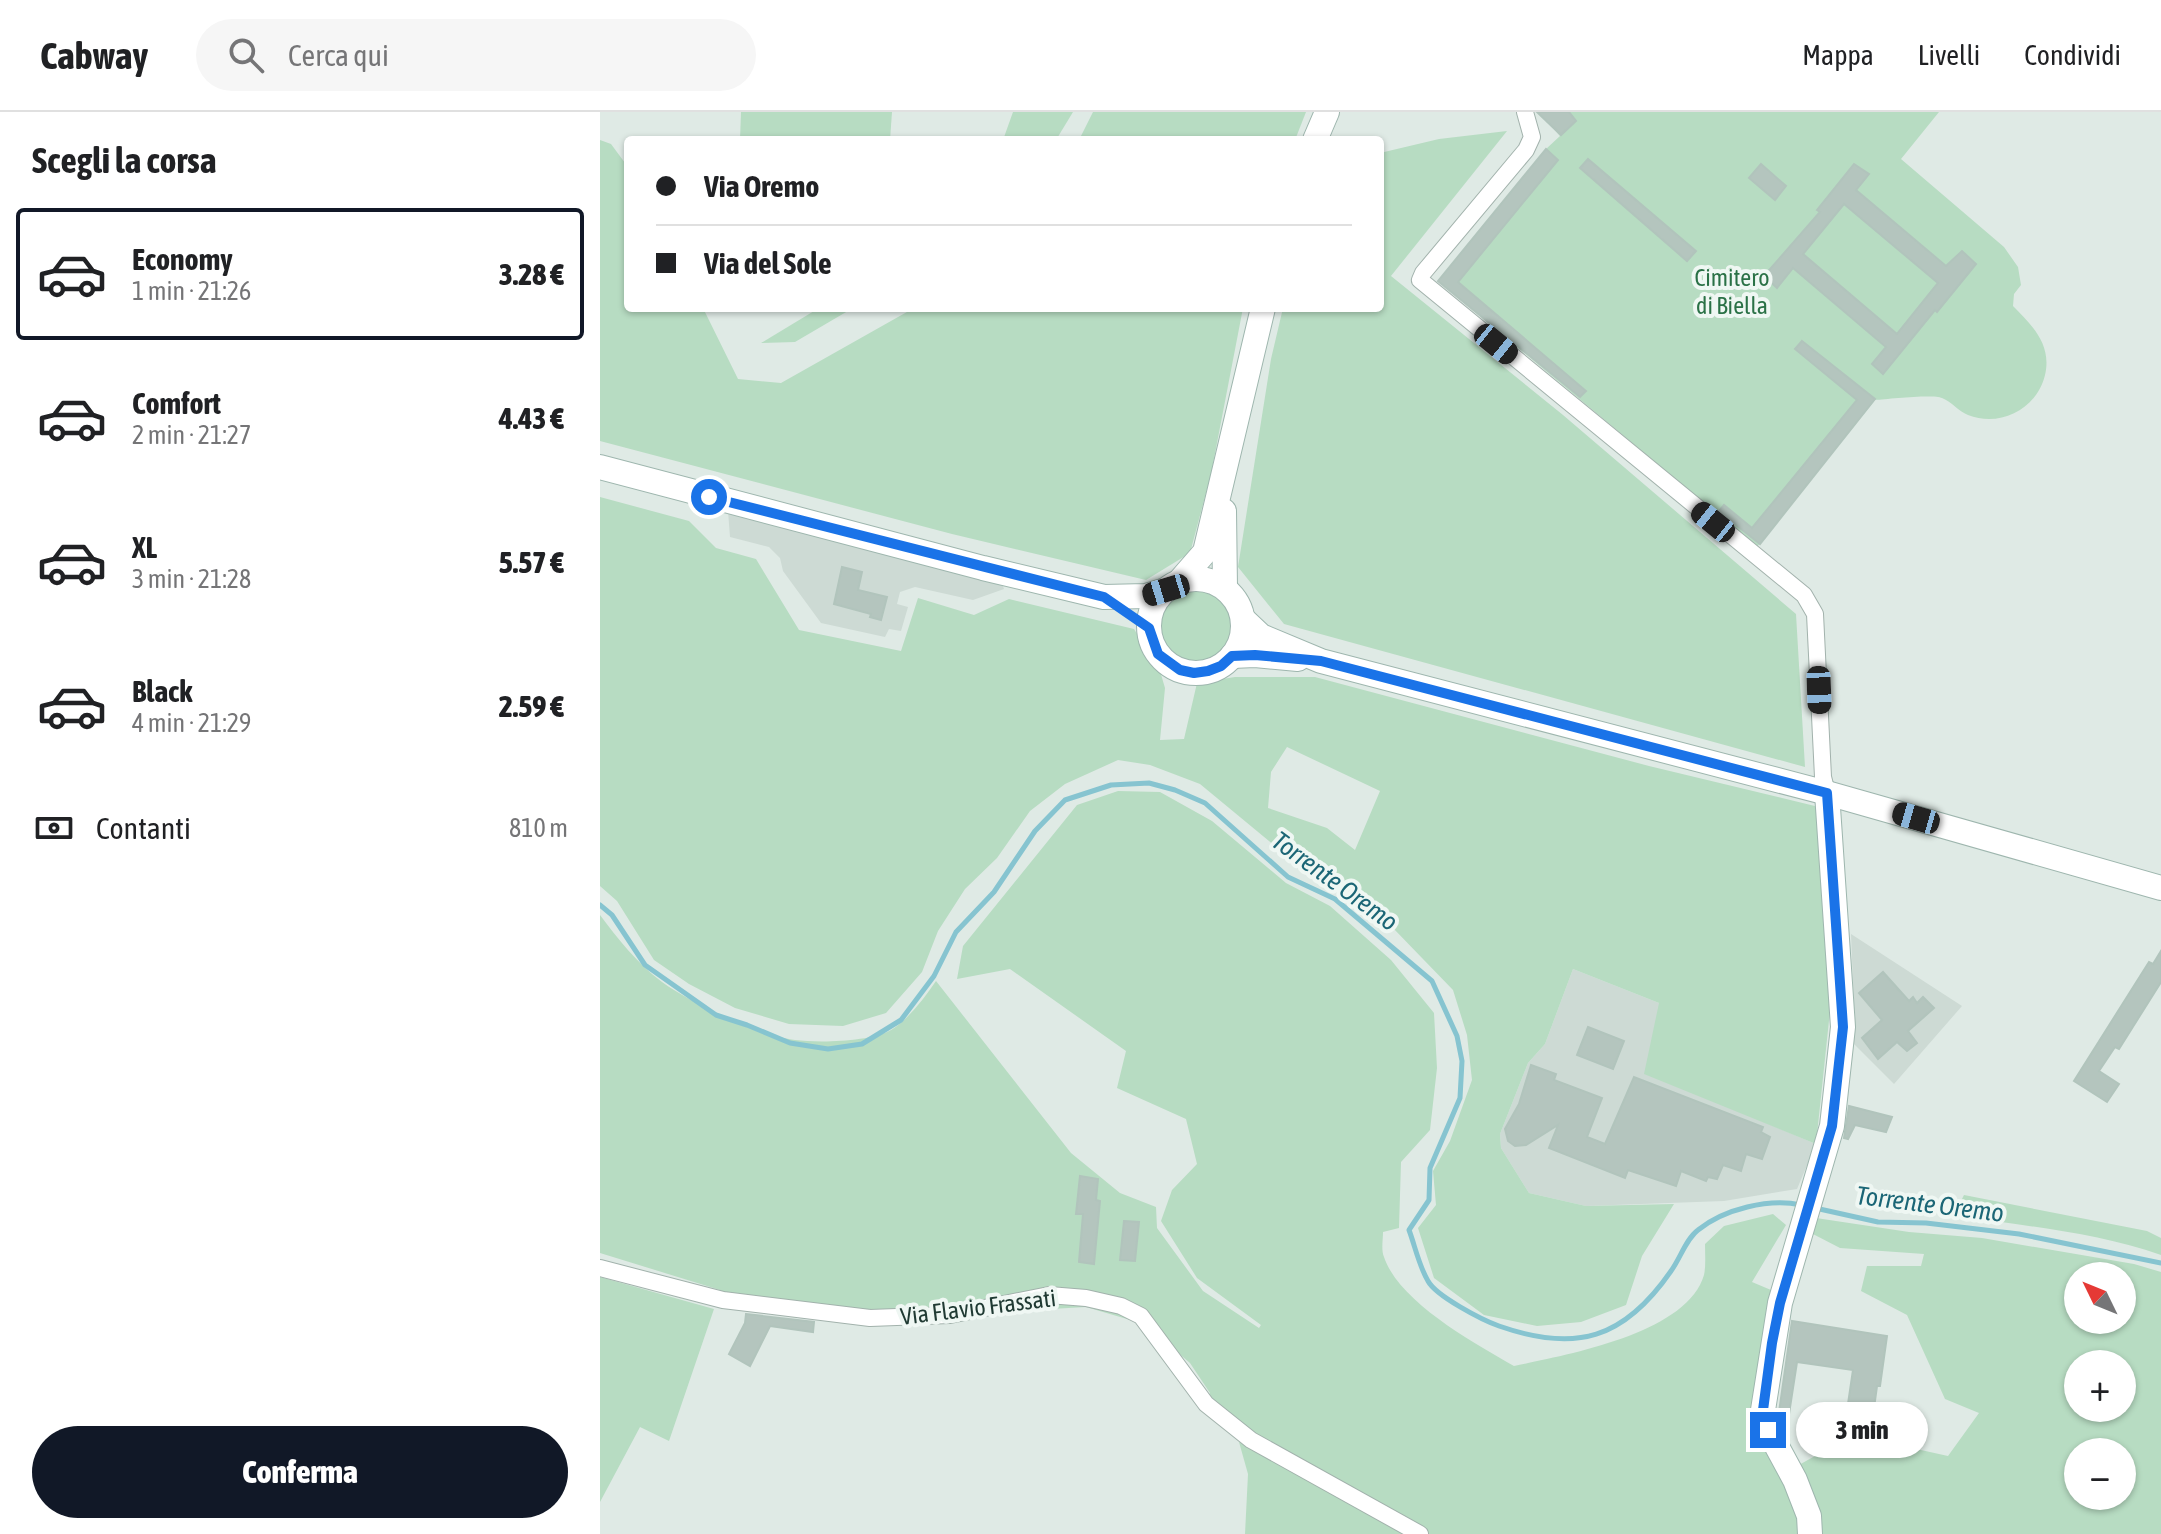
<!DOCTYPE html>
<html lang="it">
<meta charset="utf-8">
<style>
body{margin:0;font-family:"Asap Condensed",sans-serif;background:#f6f6f6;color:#202124;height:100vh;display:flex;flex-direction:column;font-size:30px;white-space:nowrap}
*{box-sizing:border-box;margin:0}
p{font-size:26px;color:#757577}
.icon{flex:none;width:44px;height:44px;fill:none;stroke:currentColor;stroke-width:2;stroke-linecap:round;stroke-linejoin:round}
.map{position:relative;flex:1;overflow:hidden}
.sheet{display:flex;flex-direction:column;background:#fff;width:600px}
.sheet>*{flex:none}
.guide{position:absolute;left:24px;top:24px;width:760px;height:176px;border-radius:8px;box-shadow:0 2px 6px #0004;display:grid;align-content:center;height:176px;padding:0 32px;background:#fff}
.needle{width:52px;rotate:313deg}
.controls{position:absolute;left:1464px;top:1150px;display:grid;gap:16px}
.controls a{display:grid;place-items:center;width:72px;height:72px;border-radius:50%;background:#fff;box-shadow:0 2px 6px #0004;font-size:40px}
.end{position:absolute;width:36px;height:36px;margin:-18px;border:10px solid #1a73e8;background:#fff;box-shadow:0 0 0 4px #fff}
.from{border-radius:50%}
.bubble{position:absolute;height:56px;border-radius:28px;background:#fff;box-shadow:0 2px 6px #0004;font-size:26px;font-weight:800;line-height:56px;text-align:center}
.car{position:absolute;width:24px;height:48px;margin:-24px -12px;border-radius:10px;box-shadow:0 0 6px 2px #0007;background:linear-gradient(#222 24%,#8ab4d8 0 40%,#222 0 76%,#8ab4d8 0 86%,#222 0)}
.guide b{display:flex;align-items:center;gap:28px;height:76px;font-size:30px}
.guide b+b{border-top:2px solid #e0e0e0}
.guide i{width:20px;height:20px;background:#202124}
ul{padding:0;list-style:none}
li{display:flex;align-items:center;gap:24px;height:132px;margin:0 16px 12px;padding:0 16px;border:4px solid transparent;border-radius:8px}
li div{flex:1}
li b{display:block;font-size:30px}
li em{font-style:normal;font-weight:800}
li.active{border-color:#111827}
li>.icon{width:72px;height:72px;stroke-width:1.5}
h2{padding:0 32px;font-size:36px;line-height:96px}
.pay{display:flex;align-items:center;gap:20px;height:88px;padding:0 32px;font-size:30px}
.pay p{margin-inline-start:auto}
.primary-button{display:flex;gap:16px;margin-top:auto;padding:16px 32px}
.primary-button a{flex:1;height:92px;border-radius:48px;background:#111827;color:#fff;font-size:32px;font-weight:800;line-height:92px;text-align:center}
header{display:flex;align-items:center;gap:48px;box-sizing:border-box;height:112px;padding:0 40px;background:#fff;border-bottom:2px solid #e0e0e0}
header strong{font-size:38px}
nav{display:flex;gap:44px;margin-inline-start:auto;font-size:28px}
.search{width:560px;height:72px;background:#f6f6f6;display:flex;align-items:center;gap:20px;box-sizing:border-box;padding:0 28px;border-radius:44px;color:#757577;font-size:30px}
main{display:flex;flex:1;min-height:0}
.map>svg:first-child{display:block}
</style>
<header>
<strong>Cabway</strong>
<div class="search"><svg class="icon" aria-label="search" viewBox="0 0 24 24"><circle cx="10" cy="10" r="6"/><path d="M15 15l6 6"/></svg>Cerca qui</div>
<nav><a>Mappa</a><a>Livelli</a><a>Condividi</a></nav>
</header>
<main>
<section class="sheet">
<h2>Scegli la corsa</h2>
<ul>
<li class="active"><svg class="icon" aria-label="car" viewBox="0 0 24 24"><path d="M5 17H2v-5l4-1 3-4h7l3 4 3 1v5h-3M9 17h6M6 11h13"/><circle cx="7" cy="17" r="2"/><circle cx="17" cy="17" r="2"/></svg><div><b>Economy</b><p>1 min · 21:26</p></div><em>3.28 €</em></li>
<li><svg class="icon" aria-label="car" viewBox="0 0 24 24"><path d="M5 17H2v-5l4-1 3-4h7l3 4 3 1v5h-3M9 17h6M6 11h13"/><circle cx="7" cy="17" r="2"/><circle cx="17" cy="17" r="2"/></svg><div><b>Comfort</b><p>2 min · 21:27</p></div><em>4.43 €</em></li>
<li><svg class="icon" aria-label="car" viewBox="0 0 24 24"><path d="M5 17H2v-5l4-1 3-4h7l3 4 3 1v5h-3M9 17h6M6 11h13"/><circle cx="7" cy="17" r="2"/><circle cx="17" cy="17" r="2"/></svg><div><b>XL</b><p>3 min · 21:28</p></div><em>5.57 €</em></li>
<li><svg class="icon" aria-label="car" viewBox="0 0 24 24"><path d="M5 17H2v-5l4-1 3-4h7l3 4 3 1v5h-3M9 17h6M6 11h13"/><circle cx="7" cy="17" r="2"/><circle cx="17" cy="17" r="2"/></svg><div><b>Black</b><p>4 min · 21:29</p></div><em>2.59 €</em></li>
</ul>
<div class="pay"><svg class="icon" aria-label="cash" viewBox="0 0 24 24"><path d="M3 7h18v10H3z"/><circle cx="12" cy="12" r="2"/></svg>Contanti<p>810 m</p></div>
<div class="primary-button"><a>Conferma</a></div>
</section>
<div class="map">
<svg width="1561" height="1422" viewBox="0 0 1561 1422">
<rect width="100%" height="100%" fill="#dfeae5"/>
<g fill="#cddad4">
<polygon points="128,399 401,468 404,477 373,488 315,475 300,480 297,492 308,495 301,519 289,517 285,525 221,511 183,459 180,446 169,435 130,425"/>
<polygon points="1251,822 1362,894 1294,972 1251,929 1254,895"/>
<polygon points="973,857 1059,891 1145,1002 1216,1032 1197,1077 1124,1089 986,1094 929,1081 901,1036 900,1022 928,951 945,932"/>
</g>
<g fill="#b7dcc2" fill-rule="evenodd">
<polygon points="141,0 292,0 290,28 140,28"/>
<polygon points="413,0 473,0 456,28 403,28"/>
<polygon points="493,0 706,0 695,28 479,28"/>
<path d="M939 0H1339L1301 47 1404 135 1418 155 1421 173 1414 182 1413 194C1433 214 1452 233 1445 263 1437 297 1400 316 1368 303 1358 299 1352 290 1342 286 1333 282 1288 287 1275 288L1157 435 838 169 946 37 960 24Z"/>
<polygon points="907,19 791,164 963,303 1196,502 1205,655 684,512 638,455 671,247 683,196 780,196 780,41 839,27"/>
<polygon points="0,28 11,32 28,55 28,196 103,196 138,267 181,271 314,196 643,196 611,362 590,441 546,468 352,422 0,329"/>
<polygon points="219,196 253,196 195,230 161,231"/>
<path d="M0 385 89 409 116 436 156 447 199 518 301 539 318 486 374 503 409 487 534 517 560 559 565 576 560 628 584 627 597 571 635 565H715L1049 654 1219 695 1232 880 1216 1032 1044 962 1059 891 973 857 945 932 928 951 900 1022 901 1036 929 1081 986 1094 1074 1092 1042 1144 1026 1193 981 1210 937 1214 884 1203 834 1166 818 1116 836 1093 833 1059 850 1029 872 968 867 923 853 878 762 784 686 743 600 672 550 653 518 648 465 672 430 699 397 746 365 777 338 819 322 860 286 901 243 914 189 912 135 896 89 872 54 848 17 789 0 774ZM687 635 780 679 755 738 727 716 668 696 671 660Z"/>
<circle cx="596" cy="514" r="38"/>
<path d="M518 679 560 680 612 709 686 771 730 794 791 848 834 901 837 956 830 1018 801 1050 799 1116 783 1120C783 1128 781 1138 784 1145 799 1190 874 1231 914 1254 965 1243 1087 1222 1104 1163 1106 1154 1105 1142 1105 1132L1124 1114 1173 1102 1186 1113 1152 1170 1171 1178 1156 1296 1206 1422H816L641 1325 617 1290 608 1284 610 1281 590 1251 544 1212 486 1195 261 1208 119 1184 120 1178 0 1141V803C18 827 37 851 62 870 91 891 159 924 195 928 219 931 270 930 291 918 307 909 326 884 336 869L471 1041 520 1081 556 1095 557 1116 603 1179 659 1216 661 1213 597 1166 561 1109 572 1078 597 1052 586 1007 517 976 526 939 410 857 357 867 363 834 477 693Z"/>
<path d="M1364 1083 1547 1119 1561 1126V1143C1495 1120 1423 1114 1354 1103Z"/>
<path d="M1216 1106 1309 1120 1382 1126 1534 1152 1561 1160V1422H1219L1197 1354 1253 1323 1348 1344 1379 1301 1345 1287 1307 1203 1261 1179 1267 1154H1321L1324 1142 1240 1136 1211 1121ZM1478 1164H1522V1208H1478ZM1478 1252H1522V1296H1478ZM1478 1340H1522V1384H1478Z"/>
<polygon points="0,1165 114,1197 69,1329 40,1315 0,1390"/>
<polygon points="639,1330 809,1422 645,1422 648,1362"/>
</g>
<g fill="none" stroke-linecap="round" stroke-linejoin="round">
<g stroke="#86c4d0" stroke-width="5">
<path d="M0 793 12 803 45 853 116 903 147 913 190 931 228 937 262 932 301 908 334 864 356 820 394 780 435 719 465 688 511 673 549 671 575 678 605 691 688 765 735 787 832 869 857 924 862 949 860 986 830 1056 829 1088 809 1118C815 1134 819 1154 828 1169 836 1184 882 1208 899 1214 976 1241 1024 1227 1071 1159 1080 1147 1086 1127 1098 1118 1124 1097 1169 1086 1201 1093"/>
<polyline points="1215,1096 1278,1110 1326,1111 1419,1122 1561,1151"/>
</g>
</g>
<g fill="#b4c5be" stroke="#b1c4bc" stroke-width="2" fill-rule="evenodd">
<polygon points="937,0 969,0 976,9 961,23"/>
<polygon points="946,37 958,48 858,170 986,279 980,285 838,169"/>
<polygon points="988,47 1096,139 1087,149 980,56"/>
<polygon points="1161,52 1186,74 1175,88 1149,66"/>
<path d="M1254 52 1269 62 1256 78 1346 154 1362 139 1376 152 1337 200 1335 198 1283 262 1272 252 1286 235 1193 156 1177 176 1164 164 1220 100 1217 98ZM1244 92 1338 171 1297 222 1203 142Z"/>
<polygon points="1202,229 1275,287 1160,432 1119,399 1124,393 1152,416 1257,288 1195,237"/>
<polygon points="242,455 262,460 258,478 287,485 281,508 270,505 271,502 234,492"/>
<polygon points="1561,839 1561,870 1519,937 1515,935 1499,959 1519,972 1507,990 1474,969 1549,850 1553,852"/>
<polygon points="1283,860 1309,889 1313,885 1317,891 1323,885 1334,896 1308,919 1317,931 1307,939 1297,930 1278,947 1262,926 1282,908 1259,881"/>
<polygon points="988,915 1024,929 1013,957 977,943"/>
<polygon points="931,953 956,962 954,968 1002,986 987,1025 1005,1032 1034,965 1163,1015 1161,1020 1170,1025 1162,1047 1146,1042 1141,1059 1123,1053 1117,1067 1108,1065 1106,1069 1081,1059 1076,1074 1028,1058 1025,1066 949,1036 958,1013 926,1033 915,1034 908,1029 905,1017 919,992"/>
<polygon points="1249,994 1292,1005 1286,1020 1255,1013 1248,1027 1244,1026"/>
<polygon points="480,1064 498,1067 496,1088 500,1089 494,1152 479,1150 483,1102 476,1102"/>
<polygon points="524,1109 539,1110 535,1149 520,1148"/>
<polygon points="146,1202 214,1210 213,1220 170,1214 150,1254 129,1242 145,1211"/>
<polygon points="1192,1209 1287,1224 1280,1274 1277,1274 1274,1296 1248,1292 1253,1258 1197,1250 1189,1302 1179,1300"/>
</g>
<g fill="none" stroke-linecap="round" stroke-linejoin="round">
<defs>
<g id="street">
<polyline points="925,0 932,25 926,38 823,161 820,168 1204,483 1215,502 1223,665 1227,681"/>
<polyline points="0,1156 123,1188 270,1206 350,1203 449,1183 486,1186 521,1194 541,1204 606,1292 651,1328 820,1422"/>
</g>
<g id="secondary">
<polyline points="715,28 727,0"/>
<polyline points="0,355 383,456 504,485 546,484 566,478"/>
<polyline points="624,399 625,476"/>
<circle cx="596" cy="514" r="47"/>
<polyline points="578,471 605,440 663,196"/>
<polyline points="643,507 661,524 721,549 1227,681 1561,776"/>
<polyline points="632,544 655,543 698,547"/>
<polyline points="1210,1422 1209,1404 1195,1368 1168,1318 1163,1298 1180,1191 1232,1014 1243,915 1227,681"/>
</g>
</defs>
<use href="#street" stroke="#a2b2ac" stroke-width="18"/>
<use href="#secondary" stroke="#9eb6ae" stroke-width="26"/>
<use href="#street" stroke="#fff" stroke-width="16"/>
<use href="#secondary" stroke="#fff" stroke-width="24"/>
</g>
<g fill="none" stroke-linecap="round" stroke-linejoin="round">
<polyline stroke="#1a73e8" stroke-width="10" points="109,385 504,485 549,516 558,542 580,558 594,561 608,559 621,554 632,544 655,543 721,549 1227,681 1243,915 1232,1014 1180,1191 1172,1231 1163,1298 1168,1318"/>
</g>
<g text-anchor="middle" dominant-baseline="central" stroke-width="8" stroke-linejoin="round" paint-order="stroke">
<g font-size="24" fill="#2a7146" stroke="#eff7f3">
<text x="1132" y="165">Cimitero<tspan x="1132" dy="28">di Biella</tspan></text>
</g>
<g font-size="24" fill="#203a33" stroke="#eff7f3">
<text transform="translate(378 1195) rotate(-7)">Via Flavio Frassati</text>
</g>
<g font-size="26" font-style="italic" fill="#1b6676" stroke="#eff7f3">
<text transform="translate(735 769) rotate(36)">Torrente Oremo</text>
<text transform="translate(1330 1092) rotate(7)">Torrente Oremo</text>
</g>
</g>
</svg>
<div class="controls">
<a><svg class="needle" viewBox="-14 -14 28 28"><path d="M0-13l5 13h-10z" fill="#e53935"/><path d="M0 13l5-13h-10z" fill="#757577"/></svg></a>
<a>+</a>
<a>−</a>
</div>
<i class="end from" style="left:109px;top:385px"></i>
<i class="end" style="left:1168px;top:1318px"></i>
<div class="bubble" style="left:1196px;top:1290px;width:132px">3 min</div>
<i class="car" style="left:896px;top:232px;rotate:129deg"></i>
<i class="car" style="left:1113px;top:410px;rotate:309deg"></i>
<i class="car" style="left:566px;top:478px;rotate:253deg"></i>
<i class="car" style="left:1219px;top:578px;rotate:178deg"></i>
<i class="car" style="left:1316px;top:706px;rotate:286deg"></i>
<div class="guide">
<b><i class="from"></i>Via Oremo</b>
<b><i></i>Via del Sole</b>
</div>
</div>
</main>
